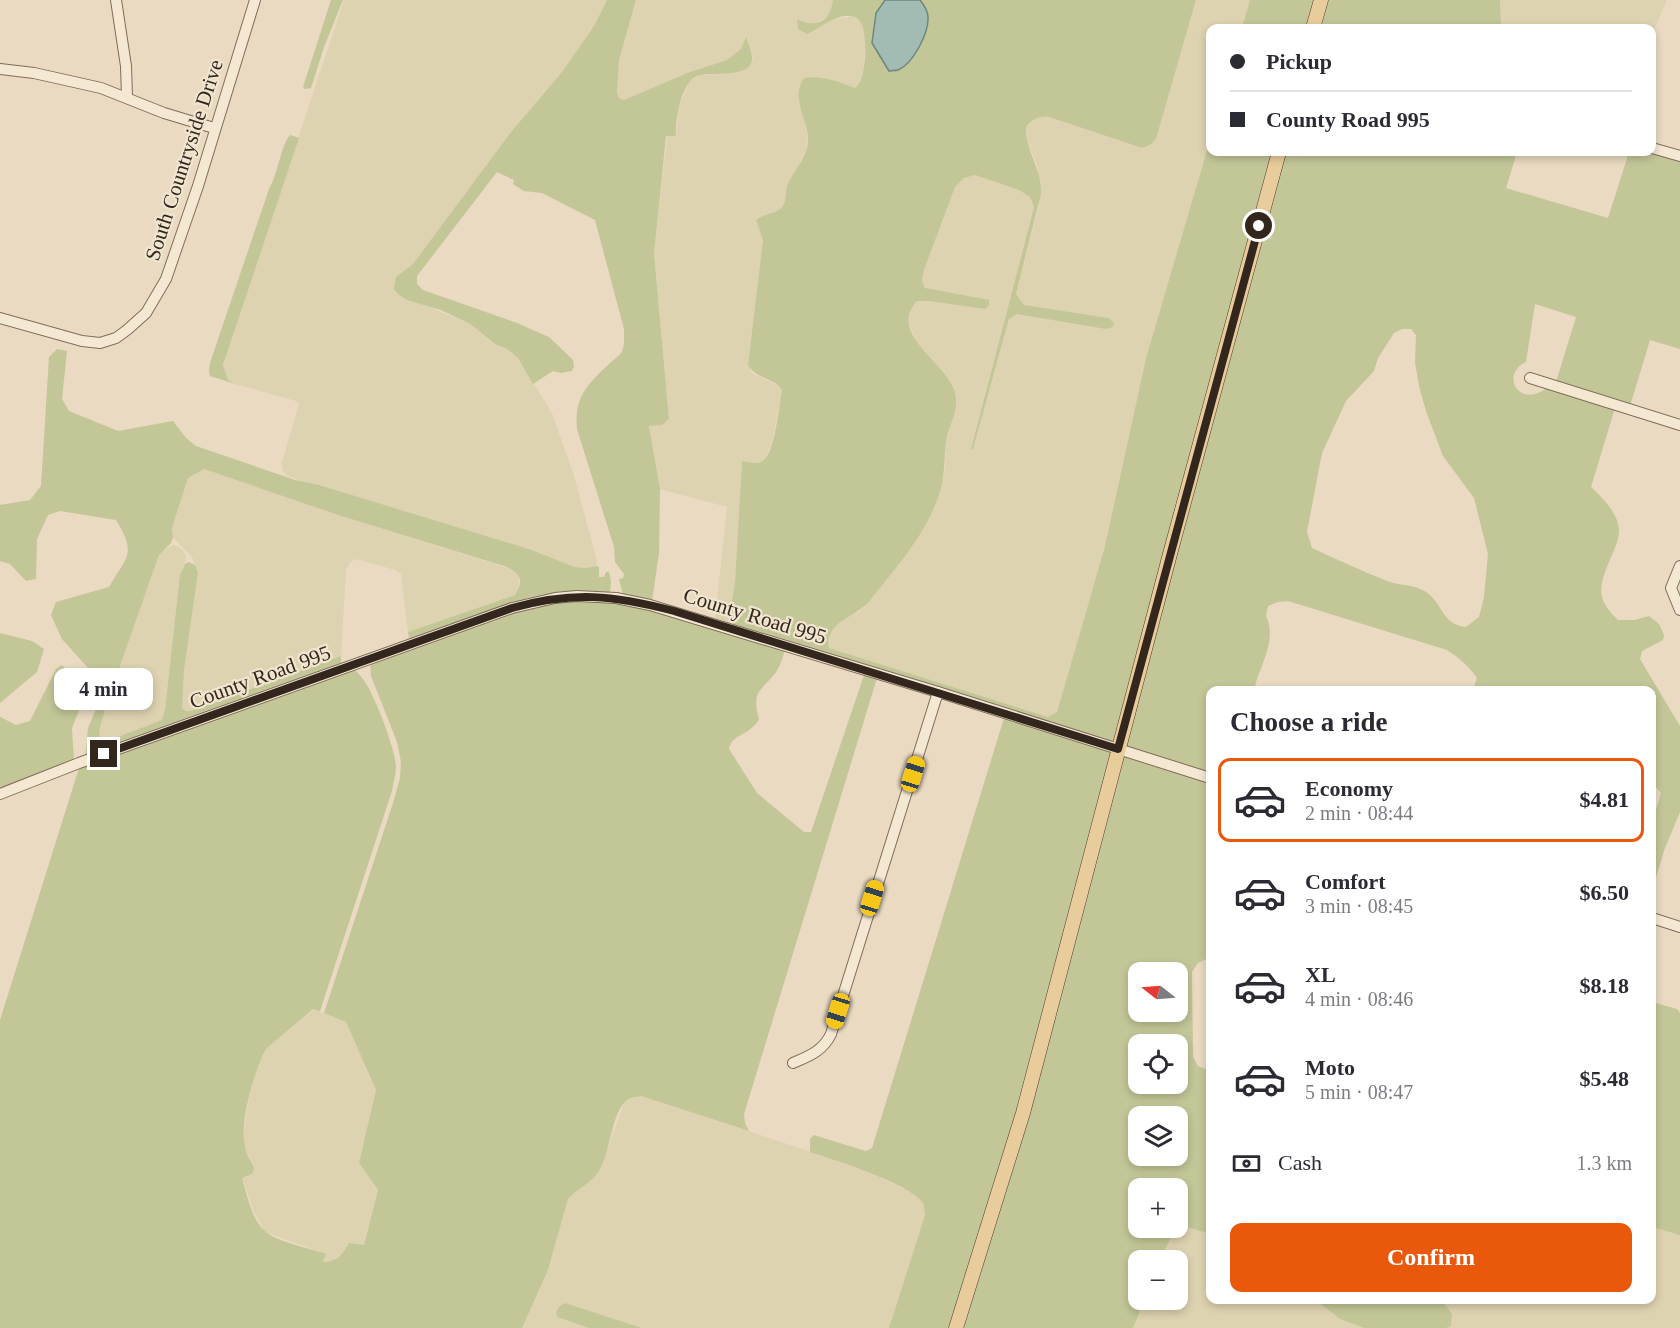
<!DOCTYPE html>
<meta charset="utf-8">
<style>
body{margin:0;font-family:"Times New Roman",serif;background:#f7f7f7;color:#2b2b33;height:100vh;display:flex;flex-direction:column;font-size:22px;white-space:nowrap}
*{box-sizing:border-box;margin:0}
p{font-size:20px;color:#7c7c81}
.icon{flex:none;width:33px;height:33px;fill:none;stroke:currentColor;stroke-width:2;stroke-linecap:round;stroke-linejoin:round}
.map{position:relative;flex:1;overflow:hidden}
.drawer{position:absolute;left:1206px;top:686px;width:450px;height:618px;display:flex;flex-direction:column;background:#fff;border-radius:12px;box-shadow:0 3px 9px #0003}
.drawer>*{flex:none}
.guide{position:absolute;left:1206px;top:24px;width:450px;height:132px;border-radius:12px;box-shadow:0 3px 9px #0003;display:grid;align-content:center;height:132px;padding:0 24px;background:#fff}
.needle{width:39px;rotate:287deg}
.controls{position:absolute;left:1128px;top:962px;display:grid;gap:12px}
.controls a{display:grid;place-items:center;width:60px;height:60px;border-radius:12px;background:#fff;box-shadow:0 3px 9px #0003;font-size:30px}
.end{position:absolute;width:27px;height:27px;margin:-14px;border:8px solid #32261d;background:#fff;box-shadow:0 0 0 3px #fff}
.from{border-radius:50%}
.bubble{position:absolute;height:42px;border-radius:12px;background:#fff;box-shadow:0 3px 9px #0003;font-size:20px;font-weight:700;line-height:42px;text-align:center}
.car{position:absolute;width:18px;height:36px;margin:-18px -9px;border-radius:8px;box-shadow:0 0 4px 2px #0007;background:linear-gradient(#f5c518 24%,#345 0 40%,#f5c518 0 76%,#345 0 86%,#f5c518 0)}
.guide b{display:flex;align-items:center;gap:21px;height:57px;font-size:22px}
.guide b+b{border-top:2px solid #e1e1e2}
.guide i{width:15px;height:15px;background:#2b2b33}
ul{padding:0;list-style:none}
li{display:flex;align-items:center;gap:18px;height:84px;margin:0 12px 9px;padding:0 12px;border:3px solid transparent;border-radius:12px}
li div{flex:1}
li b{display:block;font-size:22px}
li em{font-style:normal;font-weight:700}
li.selected{border-color:#ea580c}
li>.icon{width:54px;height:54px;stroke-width:1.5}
h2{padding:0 24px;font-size:27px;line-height:72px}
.pay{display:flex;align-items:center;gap:15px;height:66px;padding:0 24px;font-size:22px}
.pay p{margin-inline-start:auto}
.button{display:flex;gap:12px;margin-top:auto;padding:12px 24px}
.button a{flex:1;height:69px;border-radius:12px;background:#ea580c;color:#fff;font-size:24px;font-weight:700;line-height:69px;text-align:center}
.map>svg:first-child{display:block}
</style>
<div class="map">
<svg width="1680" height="1328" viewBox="0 0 1680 1328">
<rect width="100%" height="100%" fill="#e9dac1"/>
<g fill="#ded3b0">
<polygon points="344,0 607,0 594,26 562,72 511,132 413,264 402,272 425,305 470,324 494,344 507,349 518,358 552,413 574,476 597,561 596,566 587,568 575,567 529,549 319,485 308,484 286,475 282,469 282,462 299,404 296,401 235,384 228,380 225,374 223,365"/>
<polygon points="636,0 833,0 832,8 827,16 816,24 808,25 802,32 835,19 854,16 860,20 866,39 863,75 855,88 798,97 808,136 806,151 787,188 785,201 780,209 756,220 763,240 748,365 753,374 779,385 782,390 773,438 765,460 759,463 742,461 735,582 728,623 715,619 727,507 660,489 649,425 662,425 669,419 654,254 667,136 676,136 679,107 689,81 697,76 738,72 748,67 752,63 753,56 748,50 746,38 741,49 727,60 687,73 624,100 619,98 617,93 619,60"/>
<polygon points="1196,0 1250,0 1242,28 1210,28 1210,140 1146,358 1105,546 1057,712 1048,717 829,648 830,633 836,625 847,617 860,611 868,603 924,527 935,508 941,489 945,469 946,443 957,399 952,384 918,345 908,322 911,308 917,301 929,301 931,289 925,288 922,281 924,270 955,187 964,178 975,175 1019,190 1030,197 1034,207 971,448 973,449 1009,319 1013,316 1017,314 1109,318 1024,305 1016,294 1039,206 1038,168 1027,140 1026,128 1033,120 1040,116 1049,117 1142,148 1150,145 1156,139"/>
<polygon points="1500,0 1667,0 1652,35 1652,28 1504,28 1501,23"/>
<polygon points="204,469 338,515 514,570 519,576 518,591 515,595 408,632 401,574 395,570 356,559 349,563 346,571 341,656 191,711 186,711 182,708 181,700 184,670 198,572 192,557 173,537 172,528 188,478"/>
<polygon points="174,545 181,549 185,554 186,559 180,574 165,715 162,720 101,744 99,742 100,727 107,703 159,555 161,551"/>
<polygon points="314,1009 346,1022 377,1090 359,1163 378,1190 364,1245 344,1252 331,1262 323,1263 326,1254 265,1232 253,1210 242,1177 247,1177 254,1164 247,1156 243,1137 249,1098 256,1069 266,1049"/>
<polygon points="641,1096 830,1158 879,1177 916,1195 924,1203 925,1215 889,1328 642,1328 565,1303 557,1317 589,1328 522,1328 548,1270 568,1199 576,1190 596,1174 606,1153 624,1103 632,1098"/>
<polygon points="1181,1227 1191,1228 1210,1234 1210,1299 1314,1299 1340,1319 1364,1328 1133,1328 1145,1299 1178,1299 1178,1260 1160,1260 1171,1237"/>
<polygon points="1652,1227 1680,1235 1680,1328 1446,1328 1451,1326 1452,1314 1441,1299 1652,1299"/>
</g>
<g fill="#c3c697" fill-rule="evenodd">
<polygon points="331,0 343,0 324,47 311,88 305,89 303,87"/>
<path d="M607 0H636L619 60 617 93 619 98 624 100 687 73 727 60 741 49 746 37C748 44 753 54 752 60 750 79 710 71 697 76 681 82 675 121 676 136H666L654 254 669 419 662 425 649 426 660 489 659 553 652 601 623 595 619 579 623 578 624 574 615 562 614 547 577 429C574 396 588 384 610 363 613 360 618 357 621 353 625 347 624 337 624 329L595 220 542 193 524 191 513 184 514 180 497 172 417 276V284L423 290 517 323 549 337 573 360 574 366 572 371 561 373 553 371 533 384 518 358 507 349 495 344 470 324 441 310 407 300 398 294 394 289 396 277 413 264 511 132 562 72 594 26Z"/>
<path d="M833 0H885L876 13 872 43 888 70 928 26 926 10 920 0H1196L1156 139 1150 145 1142 148 1049 117C1039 116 1031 119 1026 128 1025 149 1042 169 1041 194L1016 294 1024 305 1109 318 1114 323 1113 327 1106 329 1017 314 1009 319 973 449H971L1034 207 1030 197 1019 190 975 175 964 178 955 187 924 270 922 281 925 288 931 289 989 300V305L985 309 929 301H917C885 335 953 366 956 397 958 411 948 428 946 442 944 457 945 472 941 488 930 531 895 568 868 603 853 618 825 622 829 648L1048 717 1057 712 1105 546 1146 358 1210 140V152H1278L1115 743 728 623 735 582 742 461C748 462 756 464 761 462 775 457 779 404 782 390 774 377 757 380 748 365L763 240 756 220C763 214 775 214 781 208 787 202 785 193 787 186 794 169 810 156 808 135 805 116 791 96 804 78 822 75 839 82 855 88 858 84 861 81 862 76 866 65 869 22 855 17 839 11 821 28 807 34L798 29 797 19C816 29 830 22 833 0Z"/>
<polygon points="1250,0 1319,0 1312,28 1242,28"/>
<polygon points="1322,0 1500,0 1501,23 1504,28 1314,28"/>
<path d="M290 135 299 138 223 365 228 380 235 384 210 376 209 371 210 363 269 189C278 174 281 145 290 135Z"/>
<path d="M1281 152H1517L1506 188 1608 218 1629 152H1651L1680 160V349L1650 340 1630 406 1556 382 1576 317 1535 304 1526 362C1500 374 1518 409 1547 388L1615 408 1591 487C1603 498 1617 512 1619 529 1620 552 1590 582 1606 606 1609 611 1614 616 1618 620H1635L1649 616 1659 624 1664 635 1663 640 1642 651 1640 659 1680 726V812L1665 848 1652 890V823L1661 793 1652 783V690H1473L1477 678C1469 666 1459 658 1447 650L1288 601 1278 602 1268 606 1266 616C1278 641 1259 666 1254 690H1210V774L1123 746ZM1402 329H1411L1416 335 1415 363 1420 390 1426 411 1443 456 1474 498 1488 554 1484 597 1479 617 1466 627C1442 625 1443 603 1426 592 1414 584 1402 586 1390 582 1364 572 1338 560 1312 548L1307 532 1322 453 1346 401 1374 371 1378 358 1387 344 1394 333Z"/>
<path d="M57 349 67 351 62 399 69 411 118 431 173 421 186 438 196 446 295 480 319 485 529 549 575 567 587 568 596 566 599 567V577H604L606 572H609L611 581 610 594 563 593 528 598 409 639 408 632 515 595C525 579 519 572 504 566L338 515 204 469 188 478 172 528 173 537 171 543 159 555 107 703 100 727 99 742 102 743 162 720 165 710 180 574 185 564 189 562 195 565 198 572 184 670 182 708 186 711H191L341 656V663L85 757 88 728 105 687 62 639 51 615 56 602 109 587C127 556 137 554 116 520L60 511 48 515 37 539 36 579 26 581 10 564 0 561V505L30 500 41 486 49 357Z"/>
<path d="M565 601H598L634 606 785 650C783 657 780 666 776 672 761 692 751 690 759 719 750 736 732 733 729 749L757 793 804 832H811L864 675 877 678 744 1114 745 1123 749 1131 641 1096C635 1097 628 1098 624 1103 611 1117 610 1156 597 1174 589 1184 577 1189 568 1199L548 1270 522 1328H0V1020L79 768 353 668C357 672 362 677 365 682 376 699 395 748 396 767 396 775 393 783 392 791L320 1011 313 1009 266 1049C255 1068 241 1118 244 1140 245 1144 245 1150 247 1154 250 1163 257 1164 252 1174L242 1178C247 1194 251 1218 264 1230 275 1242 310 1248 326 1254L323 1262C337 1262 343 1254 349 1243L364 1245 378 1190 359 1163 376 1090 346 1022 324 1013 393 803 400 778 401 762 397 742 371 676 370 662 510 613Z"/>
<polygon points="0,633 32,641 44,649 37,672 0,703"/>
<polygon points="62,665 87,690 72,728 74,761 3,788 0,786 0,717 16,725 30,721 56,669"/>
<path d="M1004 718 1112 752 1026 1084 951 1328H889L925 1215C924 1210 925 1205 922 1202 910 1184 832 1159 810 1152V1139L814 1135 859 1149 866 1151 872 1148Z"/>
<path d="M1121 754 1210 784V957L1198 963 1192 972 1193 1057 1198 1066 1210 1071V1234L1191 1228 1181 1227 1171 1237 1160 1260H1138V1299H1145L1133 1328H961ZM1138 972H1178V1011H1138ZM1138 1044H1178V1083H1138ZM1138 1116H1178V1155H1138ZM1138 1188H1178V1227H1138Z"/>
<polygon points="1652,1002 1677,1009 1680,1013 1680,1235 1652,1227"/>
<polygon points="1314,1299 1441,1299 1452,1314 1451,1326 1446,1328 1364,1328 1340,1319"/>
<path d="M565 1303 642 1328H589L557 1317C555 1310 559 1306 565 1303Z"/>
</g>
<path fill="#a3bcb3" stroke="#6c887f" stroke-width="1.5" d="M885 0H920C924 5 928 11 928 17 929 33 913 64 898 70 895 71 892 70 889 71L872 43 876 13Z"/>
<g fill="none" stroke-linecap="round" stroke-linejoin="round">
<defs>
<g id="minor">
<polyline points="116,0 126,66 127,97"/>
<polyline points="0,69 34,73 101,88 164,113 214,128"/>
<polyline points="1652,148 1680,156"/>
<polyline points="0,318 82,341 100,343 116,338 127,330 146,313 166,279 198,186 255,0"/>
<polyline points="1530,378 1680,425"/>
<polyline points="1680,566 1671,588 1680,610"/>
<polyline points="0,794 79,763 512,608 555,598 577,596 616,598 650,605 938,692 1210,778"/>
<polyline points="1652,918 1680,927"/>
<path d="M793 1063C809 1056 823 1051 831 1034L938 692"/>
</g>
<g id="major">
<polyline points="1313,28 1321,0"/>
<polyline points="956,1328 1023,1113 1170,554 1279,152"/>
</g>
</defs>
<use href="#minor" stroke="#816c5b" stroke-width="12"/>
<use href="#major" stroke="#4f3b2f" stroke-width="15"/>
<use href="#minor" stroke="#f5e8d3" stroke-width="10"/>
<use href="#major" stroke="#e9cc9c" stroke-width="14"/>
</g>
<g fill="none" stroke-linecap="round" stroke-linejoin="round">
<path stroke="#32261d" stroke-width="8" d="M104 754 512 608C573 591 613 595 674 611L1118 749 1259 226"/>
</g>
<g text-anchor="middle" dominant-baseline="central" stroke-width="4.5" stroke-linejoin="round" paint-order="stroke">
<g font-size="21" fill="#32261d" stroke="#f1e5d0">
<text transform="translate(184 160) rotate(-72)">South Countryside Drive</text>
<text transform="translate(755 616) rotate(17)">County Road 995</text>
<text transform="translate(260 677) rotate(-20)">County Road 995</text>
</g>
</g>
</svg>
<div class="controls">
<a><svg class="needle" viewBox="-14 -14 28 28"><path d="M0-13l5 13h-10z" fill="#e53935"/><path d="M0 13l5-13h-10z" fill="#7c7c81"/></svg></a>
<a><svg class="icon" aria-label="locate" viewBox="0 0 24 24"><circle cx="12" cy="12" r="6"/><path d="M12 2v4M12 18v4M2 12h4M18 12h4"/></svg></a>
<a><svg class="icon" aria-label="layers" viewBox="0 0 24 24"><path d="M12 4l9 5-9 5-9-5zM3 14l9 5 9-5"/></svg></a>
<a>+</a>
<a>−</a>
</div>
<i class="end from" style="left:1259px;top:226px"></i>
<i class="end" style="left:104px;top:754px"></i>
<div class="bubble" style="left:54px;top:668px;width:99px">4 min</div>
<i class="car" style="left:913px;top:774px;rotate:17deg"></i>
<i class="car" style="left:872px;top:898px;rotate:17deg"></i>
<i class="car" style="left:838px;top:1011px;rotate:197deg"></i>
<div class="guide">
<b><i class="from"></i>Pickup</b>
<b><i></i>County Road 995</b>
</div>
<section class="drawer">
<h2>Choose a ride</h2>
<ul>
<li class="selected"><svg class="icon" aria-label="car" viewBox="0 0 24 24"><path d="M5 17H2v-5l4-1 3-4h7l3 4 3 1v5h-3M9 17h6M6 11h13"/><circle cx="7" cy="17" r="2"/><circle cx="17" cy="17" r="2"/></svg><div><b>Economy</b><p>2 min · 08:44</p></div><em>$4.81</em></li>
<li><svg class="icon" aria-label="car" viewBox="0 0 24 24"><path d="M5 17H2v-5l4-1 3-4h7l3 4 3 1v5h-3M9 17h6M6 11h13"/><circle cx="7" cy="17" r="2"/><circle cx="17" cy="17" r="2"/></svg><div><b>Comfort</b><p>3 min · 08:45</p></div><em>$6.50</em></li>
<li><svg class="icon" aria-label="car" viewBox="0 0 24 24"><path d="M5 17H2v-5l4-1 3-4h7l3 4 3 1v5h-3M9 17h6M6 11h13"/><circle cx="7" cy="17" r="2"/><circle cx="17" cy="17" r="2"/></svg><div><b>XL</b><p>4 min · 08:46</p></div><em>$8.18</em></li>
<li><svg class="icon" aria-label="car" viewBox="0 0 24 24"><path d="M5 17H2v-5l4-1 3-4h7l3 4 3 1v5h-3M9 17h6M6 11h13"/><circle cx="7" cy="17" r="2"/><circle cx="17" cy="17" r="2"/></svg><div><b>Moto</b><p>5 min · 08:47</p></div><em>$5.48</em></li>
</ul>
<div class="pay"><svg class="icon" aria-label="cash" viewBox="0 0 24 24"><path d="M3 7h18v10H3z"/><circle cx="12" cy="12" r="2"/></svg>Cash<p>1.3 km</p></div>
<div class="button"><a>Confirm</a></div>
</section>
</div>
